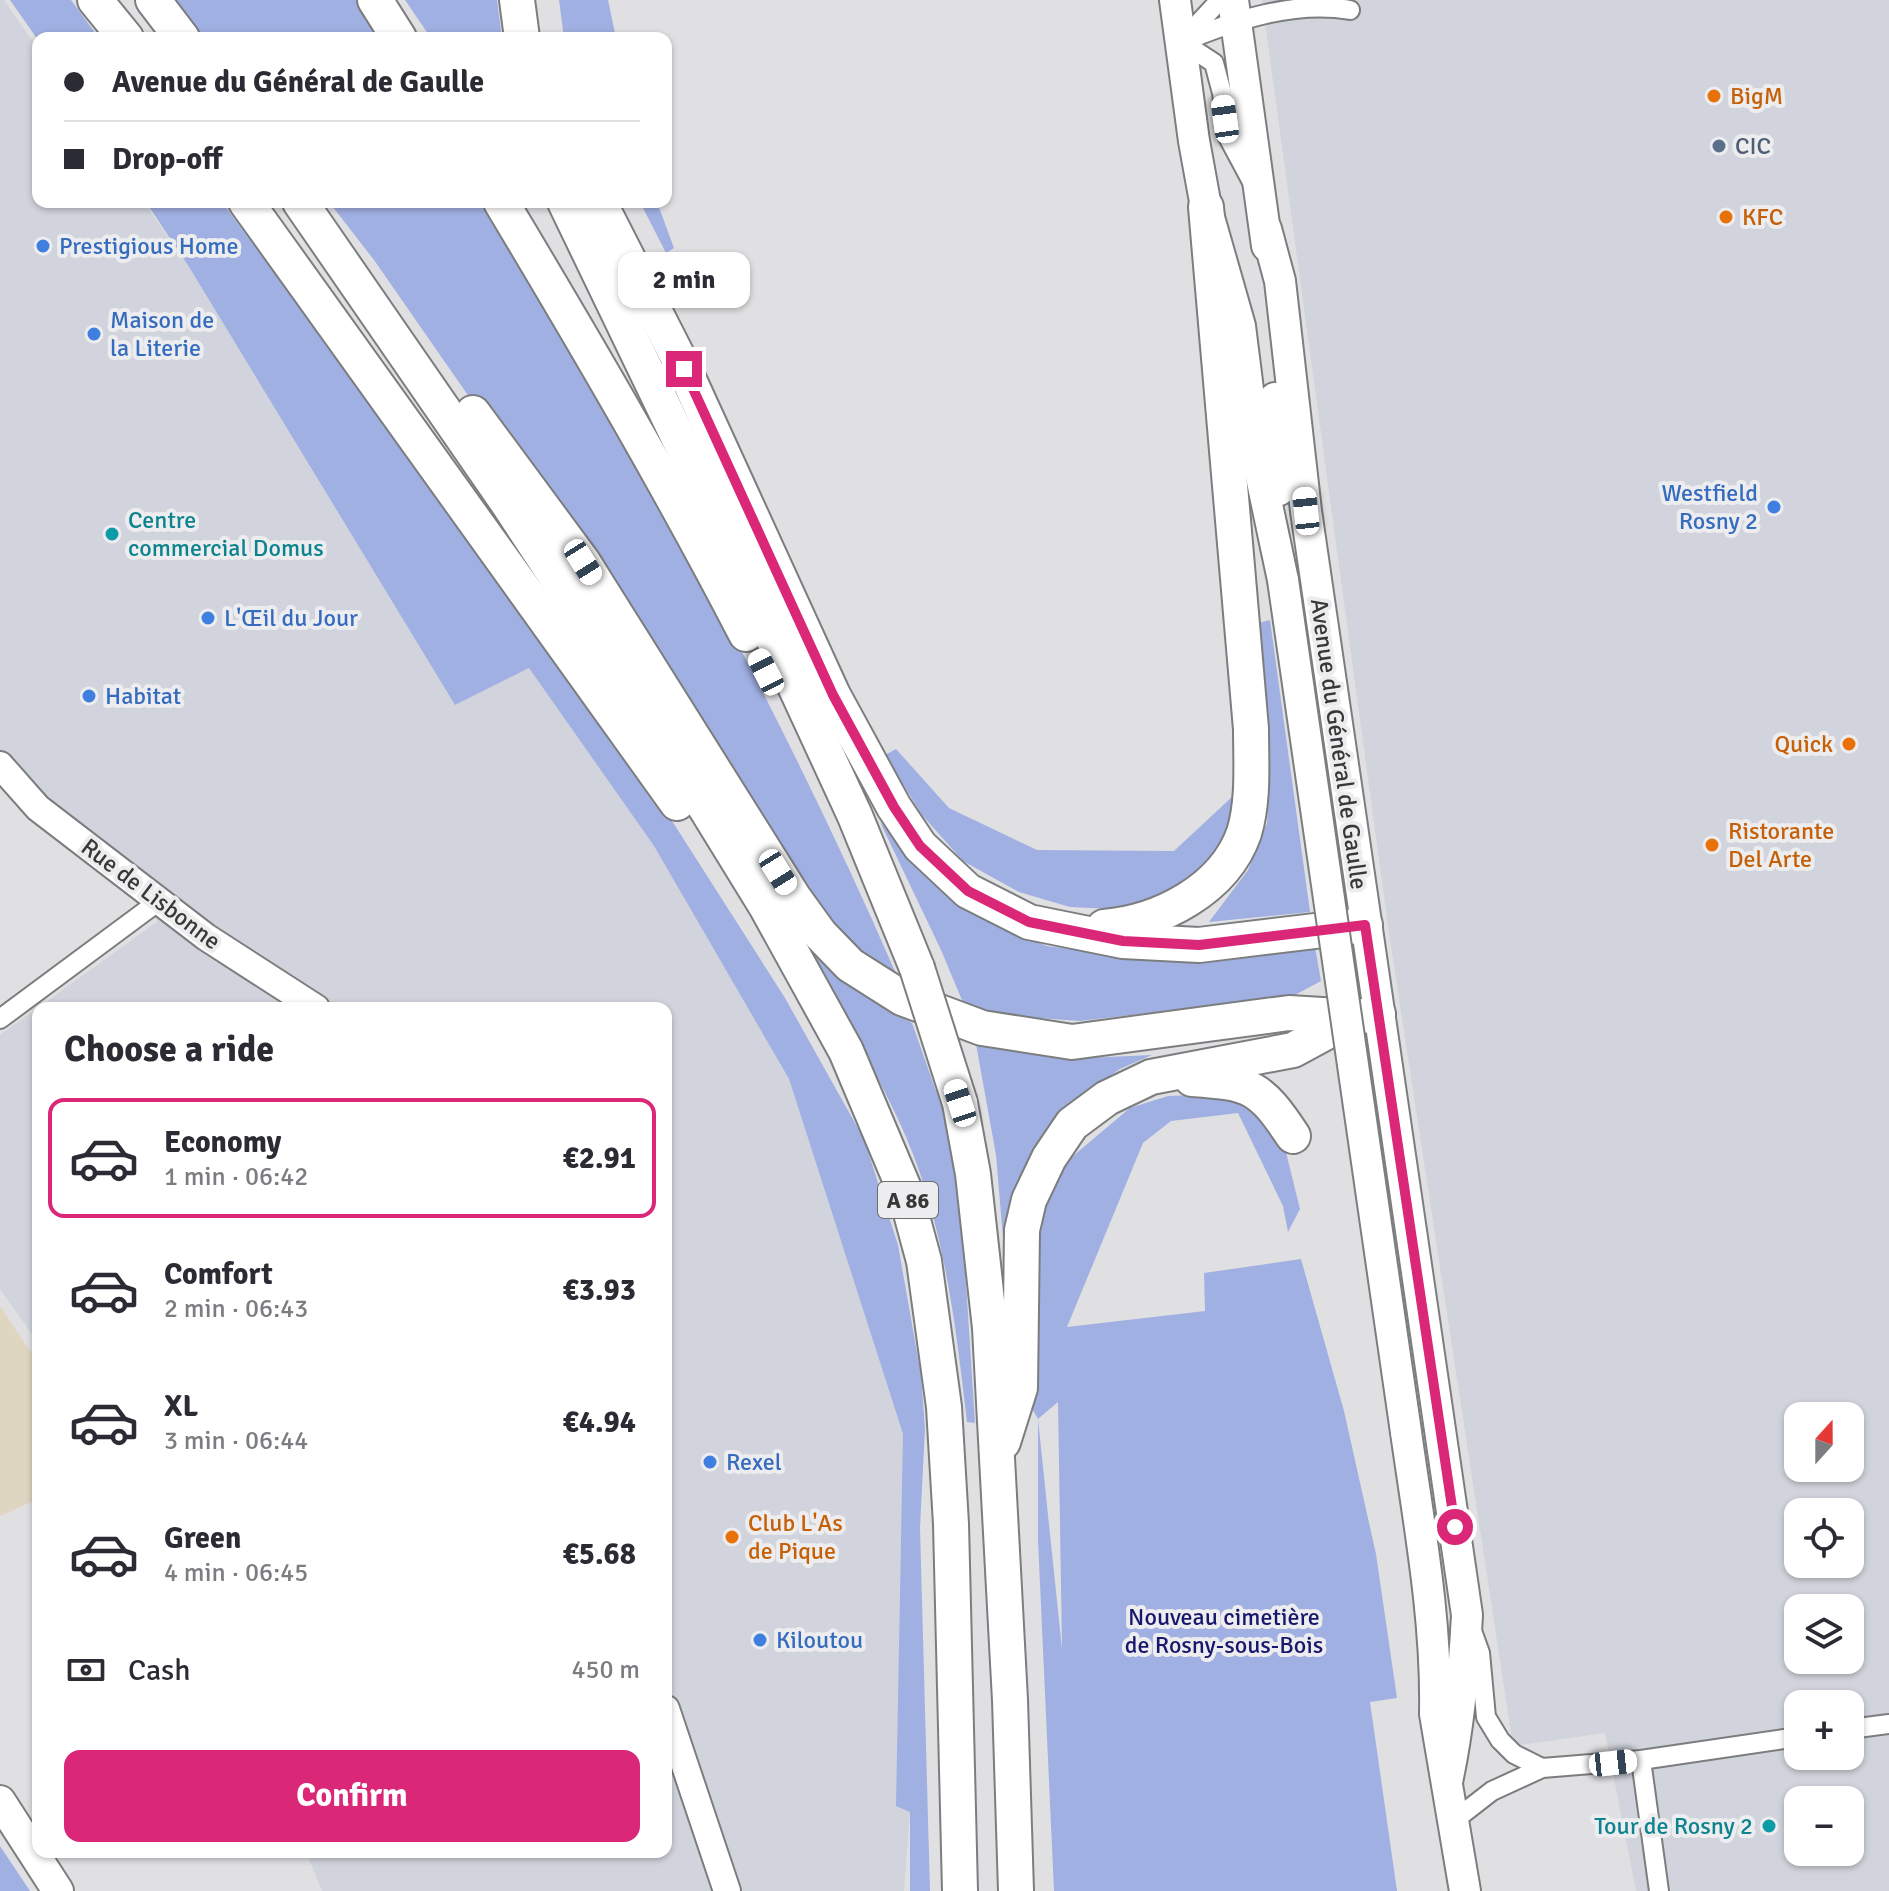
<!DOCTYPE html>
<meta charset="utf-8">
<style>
body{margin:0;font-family:Signika,sans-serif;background:#f2f2f3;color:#2b2b33;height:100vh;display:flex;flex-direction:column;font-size:30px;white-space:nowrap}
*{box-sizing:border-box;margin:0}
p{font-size:26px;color:#7c7c81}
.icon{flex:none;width:44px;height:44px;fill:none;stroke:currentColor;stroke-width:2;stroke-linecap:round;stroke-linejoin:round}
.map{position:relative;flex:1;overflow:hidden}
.sheet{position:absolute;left:32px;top:1002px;width:640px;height:856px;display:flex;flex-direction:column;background:#fff;border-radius:16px;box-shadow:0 2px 6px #0004}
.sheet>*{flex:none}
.hud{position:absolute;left:32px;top:32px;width:640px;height:176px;border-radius:16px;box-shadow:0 2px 6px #0004;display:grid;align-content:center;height:176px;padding:0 32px;background:#fff}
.needle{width:52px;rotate:21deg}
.buttons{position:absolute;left:1784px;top:1402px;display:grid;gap:16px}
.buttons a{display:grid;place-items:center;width:80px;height:80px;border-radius:16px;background:#fff;box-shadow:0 2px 6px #0004;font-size:40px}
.end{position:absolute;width:36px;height:36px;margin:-18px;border:10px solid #db2777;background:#fff;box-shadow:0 0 0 4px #fff}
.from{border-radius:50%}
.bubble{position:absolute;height:56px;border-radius:16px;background:#fff;box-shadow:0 2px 6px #0004;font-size:26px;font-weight:700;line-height:56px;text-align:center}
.car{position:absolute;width:24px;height:48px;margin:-24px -12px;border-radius:10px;box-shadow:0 0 6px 2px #0007;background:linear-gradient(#fff 24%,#345 0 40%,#fff 0 76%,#345 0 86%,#fff 0)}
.hud b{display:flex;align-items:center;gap:28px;height:76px;font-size:30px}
.hud b+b{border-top:2px solid #e1e1e2}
.hud i{width:20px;height:20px;background:#2b2b33}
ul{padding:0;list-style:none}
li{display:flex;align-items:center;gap:24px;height:120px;margin:0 16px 12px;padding:0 16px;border:4px solid transparent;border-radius:16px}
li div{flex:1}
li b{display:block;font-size:30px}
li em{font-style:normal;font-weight:700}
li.selected{border-color:#db2777}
li>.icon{width:72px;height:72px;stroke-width:1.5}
h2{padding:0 32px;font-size:36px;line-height:96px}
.pay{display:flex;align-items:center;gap:20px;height:88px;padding:0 32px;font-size:30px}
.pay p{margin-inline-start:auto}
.primary-button{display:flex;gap:16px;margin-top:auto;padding:16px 32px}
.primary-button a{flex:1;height:92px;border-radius:16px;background:#db2777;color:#fff;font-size:32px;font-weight:700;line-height:92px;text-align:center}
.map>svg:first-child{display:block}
</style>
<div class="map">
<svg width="1889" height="1891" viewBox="0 0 1889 1891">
<rect width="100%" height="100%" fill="#e0e0e2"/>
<g fill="#d2d4dd" fill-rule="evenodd">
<polygon points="0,0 4,0 38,49 38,202 144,202 189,267 455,705 529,668 654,846 789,1079 903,1434 910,1812 904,1891 322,1891 306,1852 666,1852 666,1008 38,1008 38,1343 0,1289 0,1035 158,921 0,775"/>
<path d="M1262 0H1889V1891H1636L1605 1733 1513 1746 1389 933ZM1798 1416H1850V1468H1798ZM1798 1512H1850V1564H1798ZM1798 1608H1850V1660H1798ZM1798 1704H1850V1756H1798ZM1798 1800H1850V1852H1798Z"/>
</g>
<polygon fill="#dfd6c1" points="0,1306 38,1363 38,1499 0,1516"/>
<g fill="#a1b0e2" fill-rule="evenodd">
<polygon points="10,0 71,0 99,38 38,40"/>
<polygon points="174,0 363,0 388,38 203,38"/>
<polygon points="405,0 497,0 502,38 431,38"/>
<polygon points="559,0 608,0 616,38 564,38"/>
<polygon points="146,202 222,202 253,244 268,251 674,824 785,998 864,1139 898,1245 921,1375 925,1428 920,1528 930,1891 910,1891 910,1812 896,1806 903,1434 789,1079 654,846 529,668 455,705 189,267"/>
<path d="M329 202H491C638 454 781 708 897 976L876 966 820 916 706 738 374 260Z"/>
<polygon points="640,202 657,202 674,248 666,253"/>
<polygon points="1270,620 1310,912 1209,922 1248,870 1267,823 1270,778 1255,624"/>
<polygon points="896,749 949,808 1037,850 1174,851 1233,796 1235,821 1203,868 1167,897 1131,910 1070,907 1019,892 963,861 922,815 885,755"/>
<polygon points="880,822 946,893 996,926 1047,946 1108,954 1315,947 1321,981 1293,996 1080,1021 1022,1017 964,1005 941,950"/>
<path d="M814 956 862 993 912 1023 942 1108 961 1205 975 1423 967 1422C955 1319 943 1214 898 1119 872 1064 841 1011 814 956Z"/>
<polygon points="976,1044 1062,1059 1152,1055 1120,1069 1086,1092 1012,1248 1004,1250 996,1155"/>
<path d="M1242 1093 1282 1136 1300 1209 1288 1232 1283 1206 1238 1113 1171 1121 1143 1143 1067 1327 1205 1311 1204 1273 1301 1259 1344 1411 1376 1554 1397 1698 1370 1702 1397 1891H1054L1038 1540V1419L1026 1398 1033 1249 1048 1192 1073 1156 1130 1108 1168 1096ZM1058 1402 1062 1648V1649L1038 1419Z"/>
<polygon points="0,1846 30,1891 0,1891"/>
</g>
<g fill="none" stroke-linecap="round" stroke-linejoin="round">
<defs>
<g id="street">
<polyline points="1183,40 1220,0"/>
<polyline points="1182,42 1214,63 1222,93 1228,137 1251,180"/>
<path d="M1182 42C1233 21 1294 0 1350 10"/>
<polyline points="0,1019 159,901"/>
<polyline points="1471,1628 1480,1653 1486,1717 1500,1740 1514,1754 1542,1768"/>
<polyline points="1850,1729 1889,1724"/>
<polyline points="1641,1760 1659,1891"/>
<polyline points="1452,1822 1492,1791 1542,1768 1641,1760 1798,1737"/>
</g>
<g id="secondary">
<polyline points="0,765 38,808 206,937 316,1008"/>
<polyline points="666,1709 727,1891"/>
</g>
<g id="primary">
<polyline points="1175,0 1194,141 1206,207 1240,326 1256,453 1283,580"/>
<polyline points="1233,0 1267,246"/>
<path d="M1266 229 1280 281 1306 511 1467 1615C1464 1672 1459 1726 1447 1782"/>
<polyline points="1275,398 1279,490"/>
<path d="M1406 1432C1419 1525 1437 1620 1435 1714L1465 1891"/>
<polyline points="0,1801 58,1891"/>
</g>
<g id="highway">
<polyline points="95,0 126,38"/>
<polyline points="153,0 182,38"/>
<polyline points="375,0 399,38"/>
<polyline points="517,0 522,38"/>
<polyline points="246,202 677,803"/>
<polyline points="300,202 505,499 670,750 766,906 846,1051 905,1191 924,1261 944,1407 951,1524 960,1891"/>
<path d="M501 202C586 344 670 487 746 634"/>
<polyline points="565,202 722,528 855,816 917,968"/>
<polyline points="599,202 684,369 833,695 894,807 920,846 968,891 1029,922 1123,941 1199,945 1365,925"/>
<polyline points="473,413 583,562 794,898 820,934 850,965 902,998 982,1028 1072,1042 1289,1013 1355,1017 1378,1014"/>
<path d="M1104 927C1160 922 1224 890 1244 833 1254 800 1251 763 1251 729L1206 207"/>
<path d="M1192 1079C1251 1083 1260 1086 1293 1136"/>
<polyline points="960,1103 973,1174 990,1328 1010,1700 1016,1891"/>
<polyline points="1003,1442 1020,1388 1022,1230 1029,1200 1049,1158 1072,1124 1107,1098 1151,1077 1293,1050 1354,1017"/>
</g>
</defs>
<use href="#street" stroke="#7c7d7e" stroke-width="22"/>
<use href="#secondary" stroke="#7c7d7e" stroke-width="30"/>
<use href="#primary" stroke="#7c7d7e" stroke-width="34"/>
<use href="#highway" stroke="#7c7d7e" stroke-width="38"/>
<use href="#street" stroke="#fff" stroke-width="18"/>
<use href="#secondary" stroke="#fff" stroke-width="26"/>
<use href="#primary" stroke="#fff" stroke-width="30"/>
<use href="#highway" stroke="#fff" stroke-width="34"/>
<defs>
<polyline id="primary-bridge" points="1283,580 1406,1432"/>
<polyline id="highway-bridge" points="917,968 960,1103"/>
</defs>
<use href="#primary-bridge" stroke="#7c7d7e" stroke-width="34" stroke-linecap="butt"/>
<use href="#highway-bridge" stroke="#7c7d7e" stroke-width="38" stroke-linecap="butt"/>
<use href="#primary-bridge" stroke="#fff" stroke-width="30"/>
<use href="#highway-bridge" stroke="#fff" stroke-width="34"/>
</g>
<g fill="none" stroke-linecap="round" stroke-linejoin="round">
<polyline stroke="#db2777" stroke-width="10" points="684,369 833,695 894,807 920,846 968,891 1029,922 1123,941 1199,945 1365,925 1455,1527"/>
</g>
<g fill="#e8710a" stroke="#ededef" stroke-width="3">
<circle cx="1714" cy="96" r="8"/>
<circle cx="1726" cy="217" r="8"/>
<circle cx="1849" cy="744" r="8"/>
<circle cx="1712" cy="845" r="8"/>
<circle cx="732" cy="1537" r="8"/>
</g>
<circle fill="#5c6f8a" stroke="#ededef" stroke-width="3" cx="1719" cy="146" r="8"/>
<g fill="#3f7fe0" stroke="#ededef" stroke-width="3">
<circle cx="43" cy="246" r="8"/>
<circle cx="94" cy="334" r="8"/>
<circle cx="1774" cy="507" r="8"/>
<circle cx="208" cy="618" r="8"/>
<circle cx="89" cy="696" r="8"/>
<circle cx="710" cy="1462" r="8"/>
<circle cx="760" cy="1640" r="8"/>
</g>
<g fill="#0f9aa8" stroke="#ededef" stroke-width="3">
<circle cx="112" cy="534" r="8"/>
<circle cx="1769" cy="1826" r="8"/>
</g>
<g text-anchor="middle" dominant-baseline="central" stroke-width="8" stroke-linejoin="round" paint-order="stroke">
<rect fill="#ededef" stroke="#6e6e70" stroke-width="2" x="878" y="1182" width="60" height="36" rx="6"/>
<g font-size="22" font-weight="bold" fill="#383839">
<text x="908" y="1200">A 86</text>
</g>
<g font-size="24" fill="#c56008" stroke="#ededef" text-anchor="start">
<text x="1730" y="96">BigM</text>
<text x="1742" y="217">KFC</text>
<text x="1833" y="744" text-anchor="end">Quick</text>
<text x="1728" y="831">Ristorante<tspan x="1728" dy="28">Del Arte</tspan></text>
<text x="748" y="1523">Club L'As<tspan x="748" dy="28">de Pique</tspan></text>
</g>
<g font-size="24" fill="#4e5e75" stroke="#ededef" text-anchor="start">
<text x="1735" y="146">CIC</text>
</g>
<g font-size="24" fill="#366cbe" stroke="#ededef" text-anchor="start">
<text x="59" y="246">Prestigious Home</text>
<text x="110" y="320">Maison de<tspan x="110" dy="28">la Literie</tspan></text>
<text x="1758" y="493" text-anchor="end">Westfield<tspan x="1758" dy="28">Rosny 2</tspan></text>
<text x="224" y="618">L'Œil du Jour</text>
<text x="105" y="696">Habitat</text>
<text x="726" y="1462">Rexel</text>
<text x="776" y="1640">Kiloutou</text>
</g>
<g font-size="24" fill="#0d838f" stroke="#ededef" text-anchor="start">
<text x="128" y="520">Centre<tspan x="128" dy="28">commercial Domus</tspan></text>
<text x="1753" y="1826" text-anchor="end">Tour de Rosny 2</text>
</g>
<g font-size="24" fill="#383839" stroke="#ededef">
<text transform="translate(1339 744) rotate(82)">Avenue du Général de Gaulle</text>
<text transform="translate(151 894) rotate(37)">Rue de Lisbonne</text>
</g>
<g font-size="24" fill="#17186d" stroke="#ededef">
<text x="1224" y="1617">Nouveau cimetière<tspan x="1224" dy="28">de Rosny-sous-Bois</tspan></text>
</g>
</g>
</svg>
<div class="buttons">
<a><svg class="needle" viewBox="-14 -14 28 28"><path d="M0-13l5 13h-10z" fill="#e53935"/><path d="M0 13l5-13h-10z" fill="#7c7c81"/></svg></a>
<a><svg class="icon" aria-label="locate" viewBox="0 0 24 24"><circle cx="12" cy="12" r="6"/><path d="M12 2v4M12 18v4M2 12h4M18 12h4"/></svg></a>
<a><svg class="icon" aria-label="layers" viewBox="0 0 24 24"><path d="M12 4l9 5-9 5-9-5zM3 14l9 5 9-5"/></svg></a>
<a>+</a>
<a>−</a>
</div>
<i class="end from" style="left:1455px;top:1527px"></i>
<i class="end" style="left:684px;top:369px"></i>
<div class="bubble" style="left:618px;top:252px;width:132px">2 min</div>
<i class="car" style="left:1225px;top:119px;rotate:352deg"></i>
<i class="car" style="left:1306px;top:511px;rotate:354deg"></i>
<i class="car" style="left:583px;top:562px;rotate:148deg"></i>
<i class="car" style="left:766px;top:672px;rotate:333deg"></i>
<i class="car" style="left:778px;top:872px;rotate:148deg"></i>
<i class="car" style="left:960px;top:1103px;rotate:342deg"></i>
<i class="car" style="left:1613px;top:1763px;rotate:84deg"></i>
<div class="hud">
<b><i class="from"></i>Avenue du Général de Gaulle</b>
<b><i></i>Drop-off</b>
</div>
<section class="sheet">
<h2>Choose a ride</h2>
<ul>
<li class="selected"><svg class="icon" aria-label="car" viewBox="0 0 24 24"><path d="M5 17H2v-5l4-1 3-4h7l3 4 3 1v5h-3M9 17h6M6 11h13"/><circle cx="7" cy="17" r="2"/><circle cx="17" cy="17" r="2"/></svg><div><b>Economy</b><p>1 min · 06:42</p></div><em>€2.91</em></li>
<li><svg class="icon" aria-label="car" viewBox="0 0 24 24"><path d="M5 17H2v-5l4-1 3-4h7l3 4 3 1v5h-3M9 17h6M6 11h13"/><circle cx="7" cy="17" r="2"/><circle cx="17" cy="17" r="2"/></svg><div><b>Comfort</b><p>2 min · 06:43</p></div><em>€3.93</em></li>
<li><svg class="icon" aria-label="car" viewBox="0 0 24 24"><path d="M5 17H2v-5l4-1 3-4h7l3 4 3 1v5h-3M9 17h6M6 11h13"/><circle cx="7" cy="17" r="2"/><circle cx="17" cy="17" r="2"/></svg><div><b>XL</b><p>3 min · 06:44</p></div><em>€4.94</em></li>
<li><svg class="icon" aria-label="car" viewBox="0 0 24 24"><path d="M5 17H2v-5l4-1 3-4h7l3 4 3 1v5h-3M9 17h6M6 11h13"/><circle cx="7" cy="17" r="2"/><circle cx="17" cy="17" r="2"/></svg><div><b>Green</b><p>4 min · 06:45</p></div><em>€5.68</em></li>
</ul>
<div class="pay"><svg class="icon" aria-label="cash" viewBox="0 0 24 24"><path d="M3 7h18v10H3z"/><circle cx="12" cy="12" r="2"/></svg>Cash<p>450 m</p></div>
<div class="primary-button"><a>Confirm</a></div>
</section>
</div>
